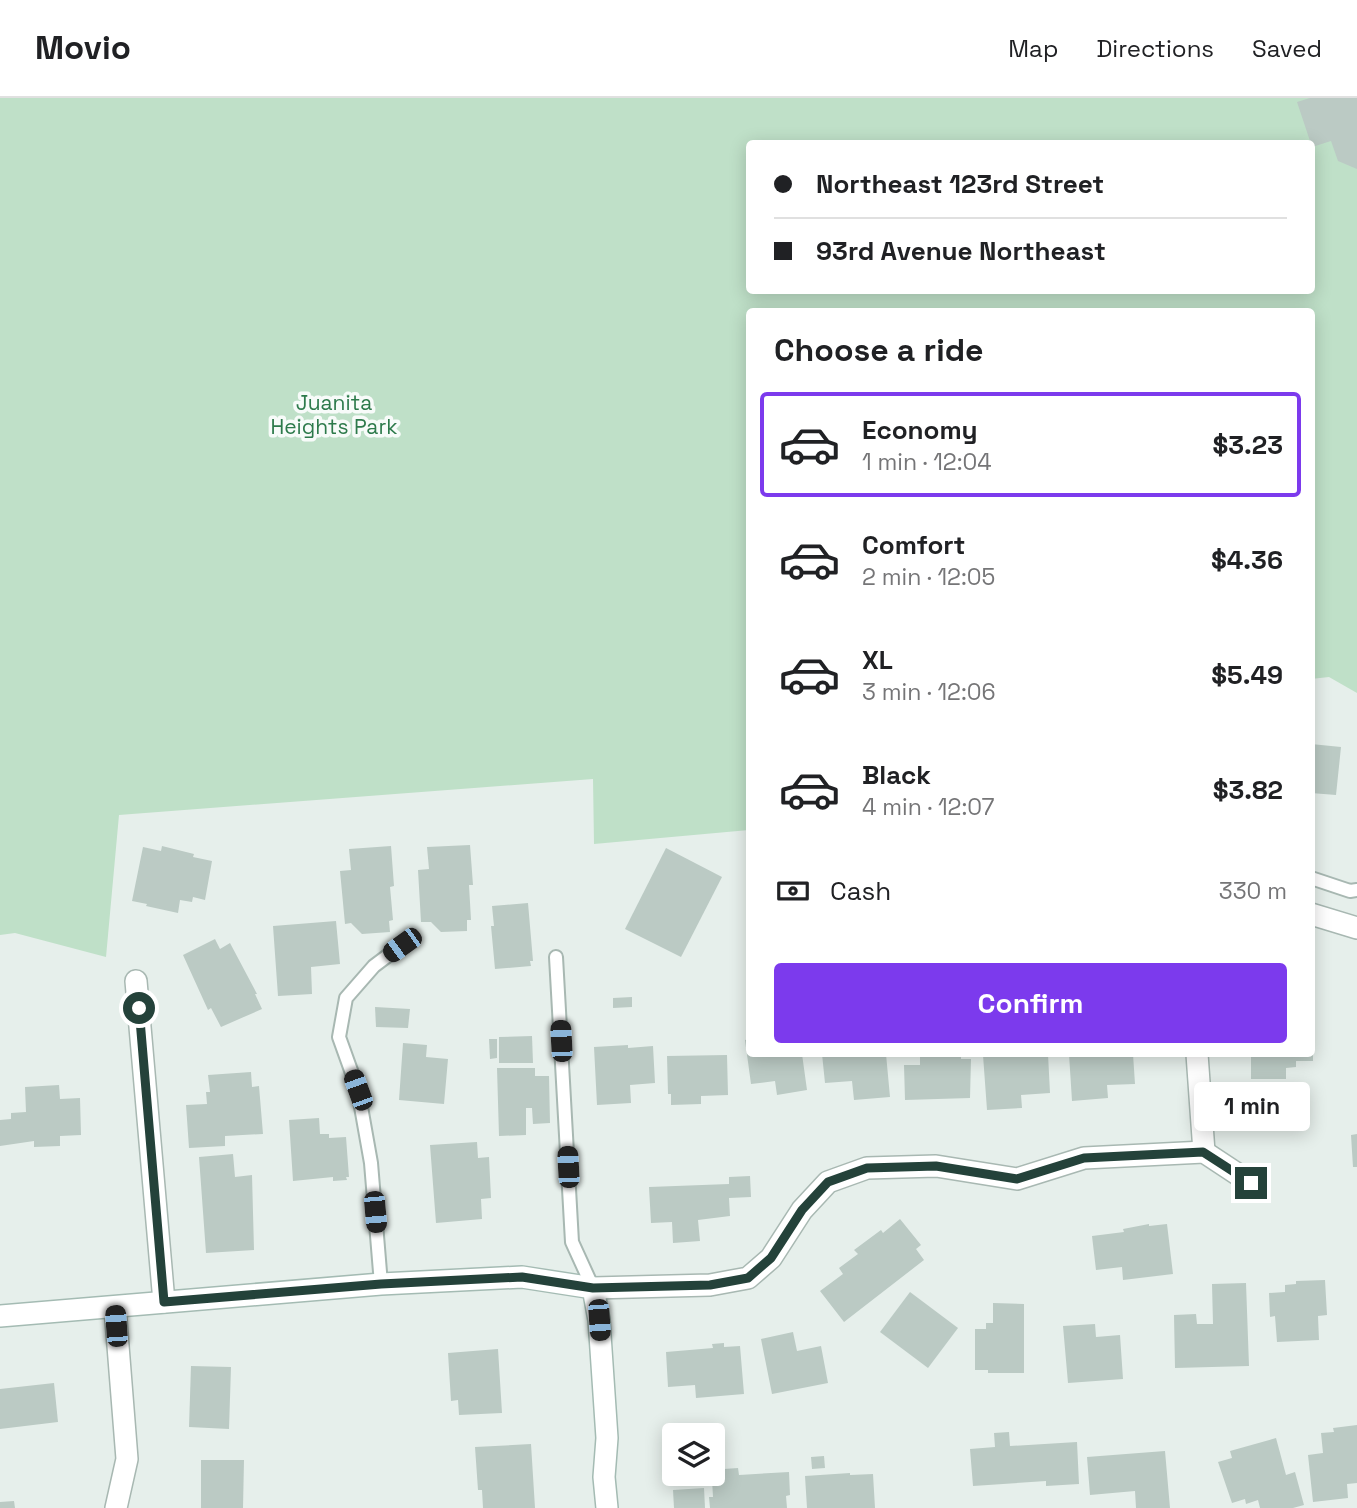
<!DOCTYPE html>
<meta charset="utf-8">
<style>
body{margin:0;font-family:"Space Grotesk",sans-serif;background:#f6f6f6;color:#202124;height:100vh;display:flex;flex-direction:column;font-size:26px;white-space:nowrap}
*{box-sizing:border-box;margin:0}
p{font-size:23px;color:#757577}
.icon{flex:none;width:38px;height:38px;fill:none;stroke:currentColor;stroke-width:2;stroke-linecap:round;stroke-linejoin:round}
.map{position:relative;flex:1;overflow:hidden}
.details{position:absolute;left:746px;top:210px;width:569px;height:749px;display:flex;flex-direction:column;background:#fff;border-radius:7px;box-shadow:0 4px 18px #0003}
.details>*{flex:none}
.banner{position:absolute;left:746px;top:42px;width:569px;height:154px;border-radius:7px;box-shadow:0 4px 18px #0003;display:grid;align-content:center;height:154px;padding:0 28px;background:#fff}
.tools{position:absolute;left:662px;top:1325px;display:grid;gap:14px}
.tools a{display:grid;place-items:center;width:63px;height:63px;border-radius:7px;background:#fff;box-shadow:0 4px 18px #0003;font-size:35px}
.end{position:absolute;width:32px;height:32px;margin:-16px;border:9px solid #24423a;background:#fff;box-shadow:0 0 0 4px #fff}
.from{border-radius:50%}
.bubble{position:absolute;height:49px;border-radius:7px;background:#fff;box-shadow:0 4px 18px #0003;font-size:23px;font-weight:600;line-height:49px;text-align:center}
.car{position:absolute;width:21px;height:42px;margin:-21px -10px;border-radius:9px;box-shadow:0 0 5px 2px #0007;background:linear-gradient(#222 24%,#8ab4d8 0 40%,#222 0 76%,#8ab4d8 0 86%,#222 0)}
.banner b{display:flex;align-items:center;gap:24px;height:66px;font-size:26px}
.banner b+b{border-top:2px solid #e0e0e0}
.banner i{width:18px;height:18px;background:#202124}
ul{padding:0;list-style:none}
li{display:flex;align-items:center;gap:21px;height:105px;margin:0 14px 10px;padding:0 14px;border:4px solid transparent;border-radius:7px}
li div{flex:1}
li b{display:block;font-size:26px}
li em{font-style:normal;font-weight:600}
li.on{border-color:#7c3aed}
li>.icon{width:63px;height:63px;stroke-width:1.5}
h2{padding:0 28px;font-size:32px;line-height:84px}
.pay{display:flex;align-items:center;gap:18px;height:77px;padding:0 28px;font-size:26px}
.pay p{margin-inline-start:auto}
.primary-button{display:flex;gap:14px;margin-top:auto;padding:14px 28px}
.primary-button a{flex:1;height:80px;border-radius:7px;background:#7c3aed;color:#fff;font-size:28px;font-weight:600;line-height:80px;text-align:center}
header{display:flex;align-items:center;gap:42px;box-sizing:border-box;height:98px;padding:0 35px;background:#fff;border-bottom:2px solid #e0e0e0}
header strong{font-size:33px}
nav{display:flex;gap:38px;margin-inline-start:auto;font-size:24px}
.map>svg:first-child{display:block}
</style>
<header>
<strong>Movio</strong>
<nav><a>Map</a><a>Directions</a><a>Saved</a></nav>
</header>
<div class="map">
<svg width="1357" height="1410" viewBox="0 0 1357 1410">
<rect width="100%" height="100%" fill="#e6efeb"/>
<path fill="#bfe0c8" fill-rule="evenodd" d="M0 0H1357V595L1329 579 1311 581V214H749V732L594 746 593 681 119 717 106 859 15 835 0 837ZM749 46H1311V192H749Z"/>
<g fill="#bbcac4">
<polygon points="1310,0 1357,0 1357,71 1338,63 1331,43 1312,49 1297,4"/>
<polygon points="1311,646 1341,649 1336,697 1311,695"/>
<polygon points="470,747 473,787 469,787 471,822 467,822 467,833 441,834 431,824 421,824 418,772 429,771 427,749"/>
<polygon points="162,748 194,756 193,759 212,763 205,802 193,799 192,804 180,802 178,815 146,808 147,806 132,803 143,749 161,753"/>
<polygon points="391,748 394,788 390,789 393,822 389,823 390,834 362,836 351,825 345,826 340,773 351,772 349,751"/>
<polygon points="666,750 722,779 681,859 625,831"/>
<polygon points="528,805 533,863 530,863 531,868 495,871 491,828 494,828 492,808"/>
<polygon points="336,823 340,866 311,869 312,896 278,898 273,828"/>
<polygon points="215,841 220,851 230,845 257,896 255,896 262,911 221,929 211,910 208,912 183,857"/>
<polygon points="632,899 632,909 613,910 613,900"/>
<polygon points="375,909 410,911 408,930 376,929"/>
<polygon points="532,938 533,965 499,965 499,939"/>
<polygon points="489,941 497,941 497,960 490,961"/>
<polygon points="749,941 749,956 802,956 807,992 777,997 775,983 751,986 745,942"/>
<polygon points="403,945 427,947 426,959 448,961 444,1006 399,1002"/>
<polygon points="628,947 628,950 653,948 655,985 630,987 631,1005 597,1007 594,949"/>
<polygon points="822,956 886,956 890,999 854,1002 852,983 825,985"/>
<polygon points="920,956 961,956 961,961 971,961 970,1000 905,1002 904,967 920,967"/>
<polygon points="1012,956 1048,956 1050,995 1021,997 1022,1010 987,1012 983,957"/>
<polygon points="1069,956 1133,956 1135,986 1107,987 1108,1000 1072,1003"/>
<polygon points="1251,956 1313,956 1313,963 1296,963 1296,969 1286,970 1286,981 1251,981"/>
<polygon points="727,957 728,997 701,998 701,1006 671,1007 671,996 668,996 667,958"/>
<polygon points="497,970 535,970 535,978 549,978 550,1025 533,1026 532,1010 526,1010 526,1037 499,1038"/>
<polygon points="251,974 252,989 259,988 263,1036 225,1038 225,1048 189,1050 186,1007 207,1006 206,994 210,994 208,977"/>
<polygon points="59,987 60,1001 80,1000 81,1037 60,1038 60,1048 34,1049 34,1043 0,1048 0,1022 11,1021 11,1015 26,1014 25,989"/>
<polygon points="319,1020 320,1036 329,1036 329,1040 346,1039 349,1079 346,1079 347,1082 333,1083 333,1079 293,1083 289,1022"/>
<polygon points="1357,1036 1357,1069 1353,1069 1351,1037"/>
<polygon points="477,1044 478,1060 489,1059 491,1100 481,1101 482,1121 436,1125 430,1047"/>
<polygon points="233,1056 235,1079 252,1077 254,1152 206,1155 199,1059"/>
<polygon points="750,1078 751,1099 729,1100 730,1118 698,1122 700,1143 673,1145 672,1124 651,1125 649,1089 729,1086 729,1079"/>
<polygon points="900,1121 921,1147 916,1151 924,1162 844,1224 820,1193 843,1176 839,1170 858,1156 854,1152 881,1132 883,1135"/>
<polygon points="1149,1126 1149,1128 1167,1126 1173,1176 1123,1182 1122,1169 1096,1172 1092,1138 1124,1134 1123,1131"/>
<polygon points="1325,1182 1327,1217 1318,1218 1319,1242 1277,1244 1275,1218 1270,1219 1269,1195 1285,1194 1285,1187 1296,1186 1296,1183"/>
<polygon points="1246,1185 1249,1268 1175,1270 1174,1217 1196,1216 1197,1226 1213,1226 1212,1186"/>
<polygon points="910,1194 958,1230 928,1270 880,1234"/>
<polygon points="993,1205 1024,1206 1024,1275 988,1275 988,1272 975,1272 975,1231 986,1231 986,1225 993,1225"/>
<polygon points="1095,1226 1096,1239 1120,1237 1123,1281 1068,1285 1063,1228"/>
<polygon points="793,1234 797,1253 821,1248 828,1285 772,1296 761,1241"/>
<polygon points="724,1245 724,1249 740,1248 744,1296 696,1300 695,1287 668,1289 666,1254 713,1250 712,1246"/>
<polygon points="498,1251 502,1315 459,1317 458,1302 451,1303 448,1255"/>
<polygon points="191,1268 231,1269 229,1331 189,1329"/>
<polygon points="54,1285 58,1324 0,1331 0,1291"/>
<polygon points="1357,1327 1357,1385 1347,1386 1348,1400 1313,1404 1308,1357 1323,1355 1321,1335 1334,1334 1333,1330"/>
<polygon points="1009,1334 1010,1348 1077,1344 1079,1386 1046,1388 1046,1383 973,1388 970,1351 995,1349 994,1335"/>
<polygon points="1276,1340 1286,1377 1295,1374 1304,1407 1293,1410 1260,1410 1258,1402 1246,1406 1245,1401 1232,1405 1218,1364 1232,1360 1230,1353"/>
<polygon points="531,1346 535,1410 483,1410 482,1392 478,1392 475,1349"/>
<polygon points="1165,1353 1170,1410 1136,1410 1135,1393 1090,1397 1087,1359"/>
<polygon points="824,1358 825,1370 812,1371 811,1359"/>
<polygon points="201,1362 244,1362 243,1410 201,1410"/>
<polygon points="738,1370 739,1377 789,1374 790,1397 786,1398 787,1410 710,1410 709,1399 713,1399 712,1381 725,1380 724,1371"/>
<polygon points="850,1375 850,1377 873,1376 875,1410 807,1410 805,1378"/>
<polygon points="704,1390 705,1410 674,1410 673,1392"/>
<polygon points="14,1403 15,1410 0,1410 0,1404"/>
</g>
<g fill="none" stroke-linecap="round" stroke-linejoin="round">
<defs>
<g id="lane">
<polyline points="1311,780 1350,793 1357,792"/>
<polyline points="556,859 572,1144 593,1190"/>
<polyline points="381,1186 371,1065 358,992 339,939 346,900 374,868 402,847"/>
</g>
<g id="street">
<polyline points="1311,816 1357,830"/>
<polyline points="136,883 164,1204"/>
<polyline points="1197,956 1204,1054"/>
<polyline points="593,1190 710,1187 748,1180 771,1160 802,1112 828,1084 867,1070 936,1068 1017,1081 1084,1060 1204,1054 1251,1085"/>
<polyline points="115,1210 127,1361 116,1410"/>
</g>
<polyline id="secondary" points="0,1218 381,1186 522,1179 593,1190 599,1222 607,1340 604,1379 607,1410"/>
</defs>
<use href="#lane" stroke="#a8b8b2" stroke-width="16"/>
<use href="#street" stroke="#a8b8b2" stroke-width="24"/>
<use href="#secondary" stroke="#a4bbb3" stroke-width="24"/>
<use href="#lane" stroke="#fff" stroke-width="12"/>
<use href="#street" stroke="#fff" stroke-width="21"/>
<use href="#secondary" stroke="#fff" stroke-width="21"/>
</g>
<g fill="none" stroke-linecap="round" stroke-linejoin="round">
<polyline stroke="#24423a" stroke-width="9" points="139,910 164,1204 381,1186 522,1179 593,1190 710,1187 748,1180 771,1160 802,1112 828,1084 867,1070 936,1068 1017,1081 1084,1060 1203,1054 1251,1085"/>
</g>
<g text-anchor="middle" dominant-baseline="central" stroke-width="7" stroke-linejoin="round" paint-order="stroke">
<g font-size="21" fill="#2d7a4b" stroke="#f7fbf9">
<text x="334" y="304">Juanita<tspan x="334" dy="24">Heights Park</tspan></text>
</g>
</g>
</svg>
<div class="tools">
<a><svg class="icon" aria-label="layers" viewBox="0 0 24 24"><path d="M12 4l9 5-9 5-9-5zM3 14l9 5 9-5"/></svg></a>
</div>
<i class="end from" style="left:139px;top:910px"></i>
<i class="end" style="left:1251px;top:1085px"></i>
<div class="bubble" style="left:1194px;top:984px;width:116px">1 min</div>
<i class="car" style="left:402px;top:847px;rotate:234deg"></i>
<i class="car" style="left:561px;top:943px;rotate:357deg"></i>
<i class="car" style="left:358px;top:992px;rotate:340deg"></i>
<i class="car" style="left:568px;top:1069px;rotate:357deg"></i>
<i class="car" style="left:375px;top:1114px;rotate:175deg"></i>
<i class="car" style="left:599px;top:1222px;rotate:176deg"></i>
<i class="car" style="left:116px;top:1228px;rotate:356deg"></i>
<div class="banner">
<b><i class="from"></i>Northeast 123rd Street</b>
<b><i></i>93rd Avenue Northeast</b>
</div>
<section class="details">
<h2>Choose a ride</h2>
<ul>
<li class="on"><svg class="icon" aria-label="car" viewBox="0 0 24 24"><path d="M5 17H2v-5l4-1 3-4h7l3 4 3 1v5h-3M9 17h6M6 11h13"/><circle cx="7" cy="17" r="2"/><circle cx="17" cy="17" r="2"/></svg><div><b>Economy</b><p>1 min · 12:04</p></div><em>$3.23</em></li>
<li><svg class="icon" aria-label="car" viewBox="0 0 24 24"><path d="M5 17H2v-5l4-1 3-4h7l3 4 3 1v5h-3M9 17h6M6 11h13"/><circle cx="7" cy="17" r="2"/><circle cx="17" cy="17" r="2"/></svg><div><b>Comfort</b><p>2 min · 12:05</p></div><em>$4.36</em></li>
<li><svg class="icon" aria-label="car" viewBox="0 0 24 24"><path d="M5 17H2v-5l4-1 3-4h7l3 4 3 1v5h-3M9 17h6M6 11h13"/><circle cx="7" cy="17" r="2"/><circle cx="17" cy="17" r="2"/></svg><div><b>XL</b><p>3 min · 12:06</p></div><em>$5.49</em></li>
<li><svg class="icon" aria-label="car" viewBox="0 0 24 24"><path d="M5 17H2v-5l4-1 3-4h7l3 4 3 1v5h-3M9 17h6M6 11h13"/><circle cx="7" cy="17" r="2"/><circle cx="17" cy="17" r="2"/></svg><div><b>Black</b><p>4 min · 12:07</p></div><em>$3.82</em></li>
</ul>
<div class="pay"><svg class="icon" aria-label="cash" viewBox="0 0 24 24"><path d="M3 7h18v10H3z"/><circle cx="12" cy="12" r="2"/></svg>Cash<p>330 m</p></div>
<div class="primary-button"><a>Confirm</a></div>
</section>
</div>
